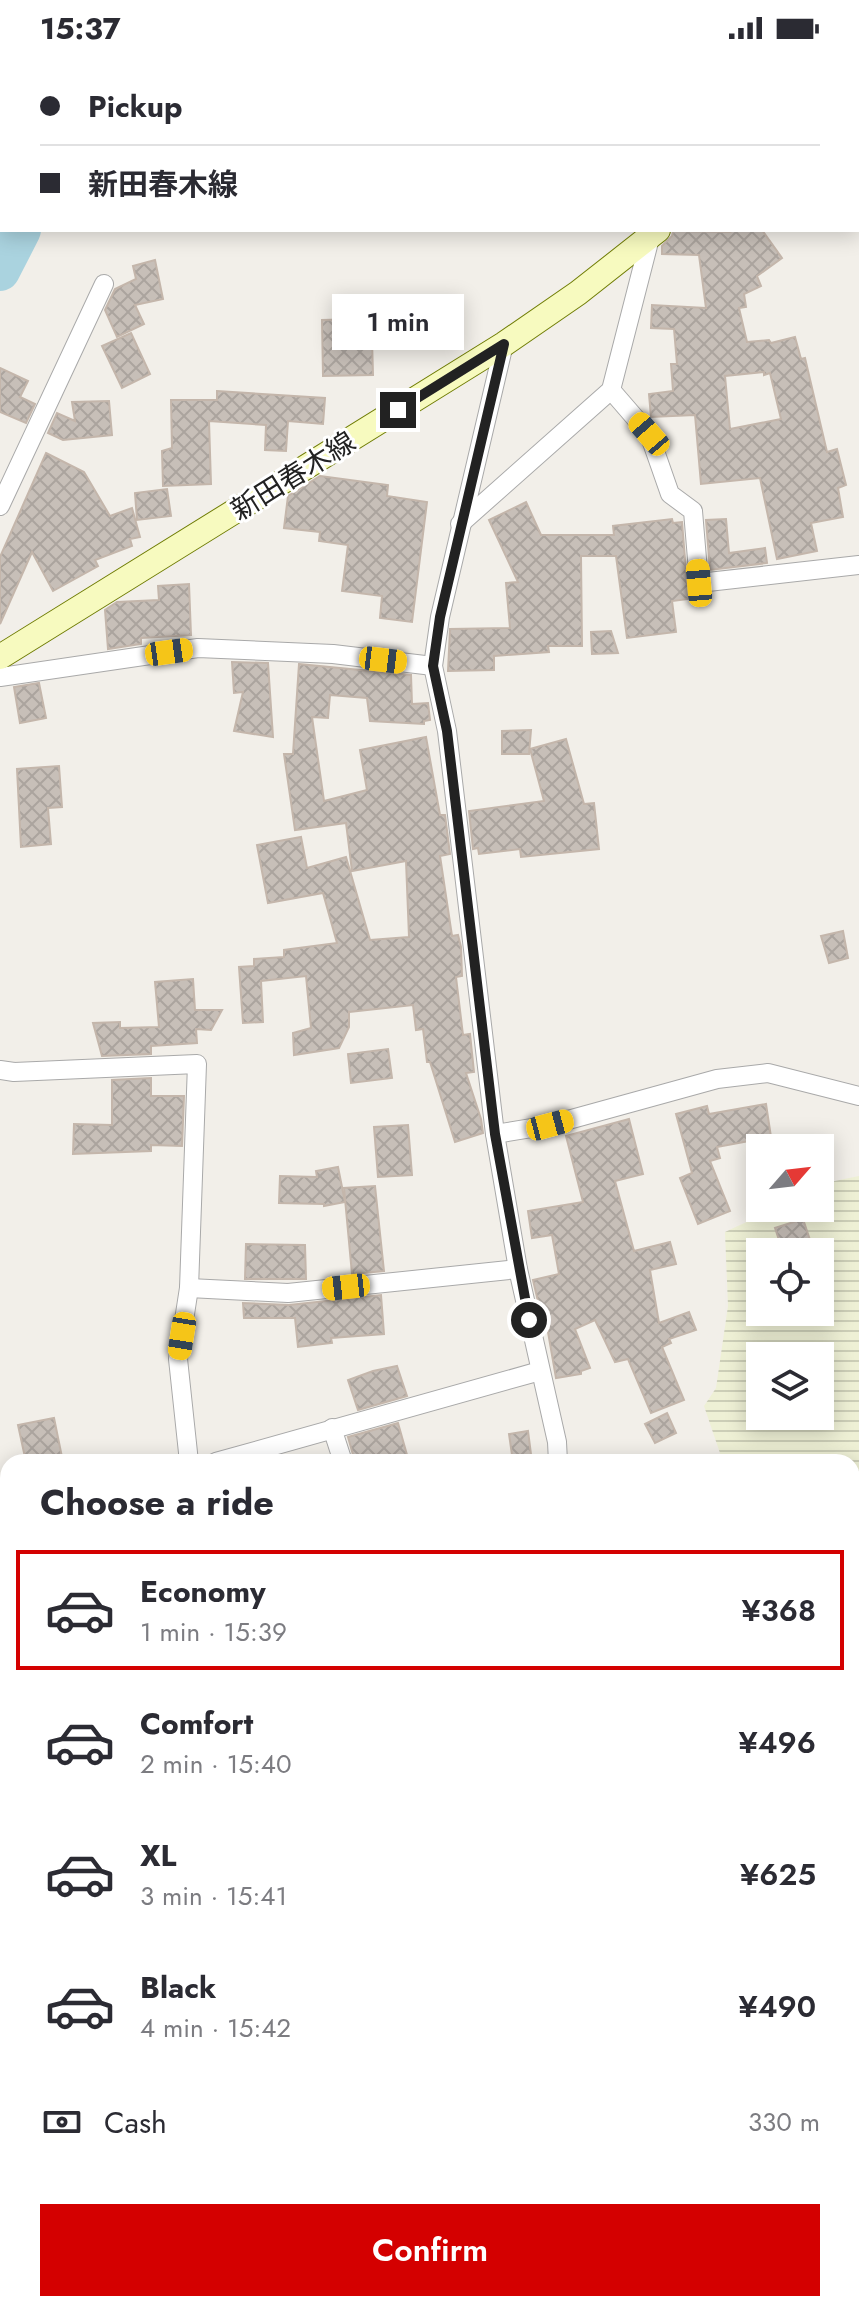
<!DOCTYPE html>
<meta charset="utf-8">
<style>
body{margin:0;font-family:Jost,"Noto Sans JP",sans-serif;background:#f7f7f7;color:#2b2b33;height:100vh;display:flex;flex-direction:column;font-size:30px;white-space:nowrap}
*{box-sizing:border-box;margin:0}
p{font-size:26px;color:#7c7c81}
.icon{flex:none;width:44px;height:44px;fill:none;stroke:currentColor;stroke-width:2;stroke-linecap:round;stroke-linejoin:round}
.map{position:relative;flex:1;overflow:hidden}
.drawer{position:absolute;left:0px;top:1398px;width:860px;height:858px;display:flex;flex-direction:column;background:#fff;border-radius:24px 24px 0 0;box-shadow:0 4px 20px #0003}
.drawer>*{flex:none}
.hud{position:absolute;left:0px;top:0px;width:860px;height:176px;box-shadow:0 4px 20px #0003;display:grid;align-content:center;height:176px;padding:0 40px;background:#fff}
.needle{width:52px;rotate:62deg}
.controls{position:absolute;left:746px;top:1078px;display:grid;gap:16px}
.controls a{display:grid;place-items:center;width:88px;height:88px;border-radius:0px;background:#fff;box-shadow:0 4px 20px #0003;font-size:40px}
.end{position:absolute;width:36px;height:36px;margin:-18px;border:10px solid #222;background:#fff;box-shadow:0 0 0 4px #fff}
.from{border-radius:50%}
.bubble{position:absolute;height:56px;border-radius:0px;background:#fff;box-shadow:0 4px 20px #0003;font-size:26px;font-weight:600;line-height:56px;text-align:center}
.car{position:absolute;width:24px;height:48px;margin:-24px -12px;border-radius:10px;box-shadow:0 0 6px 2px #0007;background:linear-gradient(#f5c518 24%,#345 0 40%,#f5c518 0 76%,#345 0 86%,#f5c518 0)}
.hud b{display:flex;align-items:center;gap:28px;height:76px;font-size:30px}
.hud b+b{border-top:2px solid #e1e1e2}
.hud i{width:20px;height:20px;background:#2b2b33}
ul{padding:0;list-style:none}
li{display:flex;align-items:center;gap:24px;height:120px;margin:0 16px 12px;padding:0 24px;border:4px solid transparent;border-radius:0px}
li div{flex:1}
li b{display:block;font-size:30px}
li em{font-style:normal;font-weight:600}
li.current{border-color:#d40000}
li>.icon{width:72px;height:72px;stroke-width:1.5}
h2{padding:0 40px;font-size:36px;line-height:96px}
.pay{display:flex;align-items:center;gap:20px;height:88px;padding:0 40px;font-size:30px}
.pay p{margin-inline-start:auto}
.cta{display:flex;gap:16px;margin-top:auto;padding:16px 40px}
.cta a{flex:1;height:92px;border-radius:0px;background:#d40000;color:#fff;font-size:32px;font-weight:600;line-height:92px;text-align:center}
.status{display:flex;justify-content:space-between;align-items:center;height:56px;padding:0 40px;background:#fff;direction:ltr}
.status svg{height:22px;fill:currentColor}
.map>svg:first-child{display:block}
</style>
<div class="status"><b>15:37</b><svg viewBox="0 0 49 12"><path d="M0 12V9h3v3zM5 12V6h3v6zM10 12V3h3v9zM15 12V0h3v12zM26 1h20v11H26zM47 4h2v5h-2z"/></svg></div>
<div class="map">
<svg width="859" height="2255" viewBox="0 0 859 2255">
<defs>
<pattern id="farmland-rules" width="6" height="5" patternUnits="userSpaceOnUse" patternTransform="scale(2)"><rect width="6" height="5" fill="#eef0d5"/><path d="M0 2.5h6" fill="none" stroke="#ccceb7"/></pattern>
<pattern id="building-cross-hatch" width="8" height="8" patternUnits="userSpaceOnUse" patternTransform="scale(2)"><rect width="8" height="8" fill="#c7bfb8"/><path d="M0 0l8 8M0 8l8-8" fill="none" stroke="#aba49e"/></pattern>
</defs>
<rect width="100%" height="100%" fill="#f2efe9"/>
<g fill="url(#farmland-rules)" fill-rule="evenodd">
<path d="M859 1120V1631L852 1634V1406H723L704 1350 716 1332 728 1250 725 1176 776 1152H820V1128ZM760 1196H820V1256H760ZM760 1300H820V1360H760Z"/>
<polygon points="8,1488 8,1880 0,1866 0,1491"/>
</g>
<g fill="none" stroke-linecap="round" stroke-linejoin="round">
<g stroke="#aad3df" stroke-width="40">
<polyline points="108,2 109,0"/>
<polyline points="0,215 21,174"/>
<polyline points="0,2009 8,2029"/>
<polyline points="18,2255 19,2248"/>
</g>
</g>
<g fill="url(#building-cross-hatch)" stroke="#c4b6ab" stroke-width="2" fill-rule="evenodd">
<path d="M729 174H762L782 202 757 220 761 230 744 238 746 251 739 252 747 286 769 284 771 287 795 281 801 303 805 302 827 396 837 393 846 429 838 432 843 461 811 467 817 495 777 503 760 422 701 428 695 359 651 361 649 338 673 335 671 308H677L674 273 651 272 652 249 706 252 699 199 662 198V190L672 180 673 175 730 176ZM764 316V319L770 317 781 363 730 373 725 320Z"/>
<polygon points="155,204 163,243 135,249 144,268 117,281 105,254 115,233 136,223 133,210"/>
<polygon points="359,263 365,279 372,283 373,319 323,320 322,264"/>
<polygon points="131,277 150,318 122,332 102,290"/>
<polygon points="0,312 28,325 20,341 35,348 26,367 0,356"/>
<polygon points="217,335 325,342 323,368 288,365 286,395 265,394 266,369 209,365 211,428 163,430 162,395 172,392 171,344 217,344"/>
<polygon points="109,345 112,379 63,384 48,377 57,357 75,365 72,346"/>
<polygon points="46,397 84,416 110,460 132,452 140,481 130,483 132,490 95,504 98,510 53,535 32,496 0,568 0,501"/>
<polygon points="320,420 388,429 387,440 427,446 412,566 380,562 382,540 342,535 348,489 319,485 320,476 284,472 288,440"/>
<polygon points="167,433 171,460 137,464 135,437"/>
<polygon points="526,446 541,479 614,479 613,470 672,463 673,467 682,466 687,528 696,542 672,545 676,576 627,582 616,500 581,500 582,590 548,590 549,596 494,600 494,614 448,615 450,573 510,572 506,527 518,526 489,464"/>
<polygon points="726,463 729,497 765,492 767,507 710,514 706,464"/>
<polygon points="189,528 191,579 141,582 141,588 108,593 105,554 117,546 159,544 158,530"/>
<polygon points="611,575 618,597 592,598 591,576"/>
<polygon points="232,606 268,607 273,681 234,675 243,636 234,637"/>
<polygon points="299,608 411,619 412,648 428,647 430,664 424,665 424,668 370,665 367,642 330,639 328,662 312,661 324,745 367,734 360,694 426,681 440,759 445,759 450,798 440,800 452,880 458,879 461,891 462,920 456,921 463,979 470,978 474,1016 466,1017 481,1063 483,1077 455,1086 430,1006 427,1006 423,973 416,974 413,949 349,956 349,971 339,992 294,999 293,977 311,972 306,920 261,925 263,966 243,967 239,911 254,910 254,903 284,901 284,894 337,887 323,837 268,847 257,789 301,781 307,812 346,801 370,884 409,881 406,805 352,815 346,767 295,774 284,698 293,698"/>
<polygon points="39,627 46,662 20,667 14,631"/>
<polygon points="531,674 529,698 502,698 502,675"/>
<polygon points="566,683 584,748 594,747 599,793 521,801 520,793 479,798 478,792 473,793 469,755 544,745 530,693"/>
<polygon points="59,710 62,751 48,752 51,788 21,791 17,713"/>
<polygon points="843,875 848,902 829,907 821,880"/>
<polygon points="193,923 195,954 222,954 211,974 196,973 197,987 151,990 151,998 102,1000 93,967 120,966 120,972 159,971 155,926"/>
<polygon points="388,993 392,1022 351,1027 348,998"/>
<polygon points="151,1022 151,1040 184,1040 182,1090 151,1089 151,1095 73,1098 74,1068 112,1069 112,1024"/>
<polygon points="766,1048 771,1081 717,1091 720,1102 710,1105 730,1155 698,1168 680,1122 692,1117 676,1058 707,1050 709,1058"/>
<polygon points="629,1063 643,1118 615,1125 634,1195 670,1186 676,1208 650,1214 659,1267 689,1256 696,1274 669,1283 671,1287 662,1291 684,1344 651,1357 628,1303 615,1306 595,1264 575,1273 590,1312 581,1315 581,1318 556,1322 544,1253 540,1254 533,1224 559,1218 552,1179 532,1182 528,1155 583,1146 566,1080"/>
<polygon points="408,1069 412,1119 378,1121 374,1071"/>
<polygon points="338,1111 345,1146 324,1150 324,1148 279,1147 280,1120 317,1121 316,1115"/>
<polygon points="375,1130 384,1215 352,1218 344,1132"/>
<polygon points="803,1163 814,1196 783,1196 775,1172"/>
<polygon points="246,1188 305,1189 306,1223 245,1223"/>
<polygon points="381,1239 384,1278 331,1282 332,1287 298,1291 295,1262 244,1262 243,1247 289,1249"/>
<polygon points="397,1310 407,1340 358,1354 348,1324 373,1315"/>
<polygon points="667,1357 676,1377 655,1387 645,1368"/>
<polygon points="54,1362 63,1406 26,1406 18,1369"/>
<polygon points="398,1367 409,1406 355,1406 348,1381"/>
<polygon points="528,1375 532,1406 513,1406 509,1378"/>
</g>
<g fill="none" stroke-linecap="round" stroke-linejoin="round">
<defs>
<g id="minor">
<polyline points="799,0 800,2"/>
<polyline points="858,108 859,110"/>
<polyline points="504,288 440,561 433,610 447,675 495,1078 518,1213 557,1386 558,1406"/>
<polyline points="611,334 649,378 670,438 693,455 699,527 859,509"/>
<polyline points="0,450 104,228"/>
<polyline points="460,468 611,334 650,182"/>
<polyline points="0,621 198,592 333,598 433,610"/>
<polyline points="0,1014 14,1016 197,1008 189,1232 178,1303 189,1406"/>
<polyline points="495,1078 550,1069 717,1023 768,1017 859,1040"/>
<polyline points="189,1232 288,1237 518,1213"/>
<polyline points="332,1372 343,1406"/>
<polyline points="216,1406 540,1315"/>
<polyline points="0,1474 8,1472"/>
<polyline points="852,1893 859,1889"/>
<polyline points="54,2255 58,2248"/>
</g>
<g id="tertiary">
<polyline points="852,1680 859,1678"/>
<polyline points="0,2007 8,2004"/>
</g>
<g id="secondary">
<polyline points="843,2 845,0"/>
<polyline points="0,601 504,288 578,237 658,174"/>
</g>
</defs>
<use href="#minor" stroke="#a9a9a9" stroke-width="20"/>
<use href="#tertiary" stroke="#a9a9a9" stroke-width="24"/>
<use href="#secondary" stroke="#707d05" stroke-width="26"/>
<use href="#minor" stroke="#fff" stroke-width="18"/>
<use href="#tertiary" stroke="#fff" stroke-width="22"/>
<use href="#secondary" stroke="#f7fabf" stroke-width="24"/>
<defs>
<g id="rail">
<polyline points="852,1653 859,1651"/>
<polyline points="0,1978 8,1975"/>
</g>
</defs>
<use href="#rail" stroke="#707070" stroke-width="9"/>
<use href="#rail" stroke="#fff" stroke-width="6" stroke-dasharray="18" stroke-linecap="butt"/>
</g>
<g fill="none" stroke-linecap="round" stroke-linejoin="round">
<polyline stroke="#222" stroke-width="10" points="398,354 504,288 440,561 433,610 447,675 495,1078 529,1264"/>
</g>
<g text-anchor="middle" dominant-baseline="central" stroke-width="6" stroke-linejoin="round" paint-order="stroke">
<g font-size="28" fill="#222" stroke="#fff">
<text transform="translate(293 420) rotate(-32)">新田春木線</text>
</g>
</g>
</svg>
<div class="controls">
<a><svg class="needle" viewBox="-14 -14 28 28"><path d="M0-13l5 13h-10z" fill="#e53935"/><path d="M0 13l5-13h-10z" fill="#7c7c81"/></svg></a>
<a><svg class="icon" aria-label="locate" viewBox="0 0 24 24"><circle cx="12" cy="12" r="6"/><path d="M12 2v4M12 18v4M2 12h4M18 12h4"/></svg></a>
<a><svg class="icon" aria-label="layers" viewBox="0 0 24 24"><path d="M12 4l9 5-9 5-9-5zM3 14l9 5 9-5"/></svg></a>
</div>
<i class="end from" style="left:529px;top:1264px"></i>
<i class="end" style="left:398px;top:354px"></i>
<div class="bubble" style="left:332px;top:238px;width:132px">1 min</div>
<i class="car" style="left:649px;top:378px;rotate:319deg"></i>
<i class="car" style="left:699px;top:527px;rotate:355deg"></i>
<i class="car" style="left:169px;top:596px;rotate:82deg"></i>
<i class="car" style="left:383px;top:604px;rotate:97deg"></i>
<i class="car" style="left:550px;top:1069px;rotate:75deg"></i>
<i class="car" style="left:346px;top:1231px;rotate:264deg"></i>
<i class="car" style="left:182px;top:1280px;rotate:189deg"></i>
<div class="hud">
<b><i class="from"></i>Pickup</b>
<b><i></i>新田春木線</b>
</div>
<section class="drawer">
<h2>Choose a ride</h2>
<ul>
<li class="current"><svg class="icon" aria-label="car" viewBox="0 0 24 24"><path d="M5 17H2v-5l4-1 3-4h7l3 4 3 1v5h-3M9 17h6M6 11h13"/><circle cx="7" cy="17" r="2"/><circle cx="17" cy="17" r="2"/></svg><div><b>Economy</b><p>1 min · 15:39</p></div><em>¥368</em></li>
<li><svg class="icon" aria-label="car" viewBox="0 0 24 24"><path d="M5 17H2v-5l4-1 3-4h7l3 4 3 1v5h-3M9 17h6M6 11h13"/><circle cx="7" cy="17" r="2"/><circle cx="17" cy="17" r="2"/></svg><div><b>Comfort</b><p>2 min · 15:40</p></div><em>¥496</em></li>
<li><svg class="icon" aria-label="car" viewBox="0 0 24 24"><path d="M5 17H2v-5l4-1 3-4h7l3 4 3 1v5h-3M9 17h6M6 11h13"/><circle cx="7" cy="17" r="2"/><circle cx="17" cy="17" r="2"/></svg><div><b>XL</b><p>3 min · 15:41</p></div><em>¥625</em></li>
<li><svg class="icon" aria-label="car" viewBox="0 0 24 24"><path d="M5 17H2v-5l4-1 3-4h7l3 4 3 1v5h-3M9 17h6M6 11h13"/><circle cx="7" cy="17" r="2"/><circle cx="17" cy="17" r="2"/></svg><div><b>Black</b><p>4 min · 15:42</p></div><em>¥490</em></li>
</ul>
<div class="pay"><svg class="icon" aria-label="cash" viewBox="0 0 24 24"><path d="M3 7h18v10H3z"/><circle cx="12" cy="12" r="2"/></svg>Cash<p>330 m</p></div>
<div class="cta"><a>Confirm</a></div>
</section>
</div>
